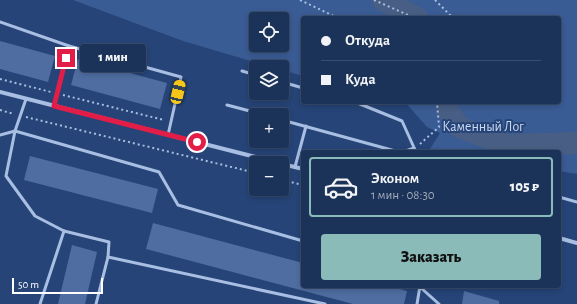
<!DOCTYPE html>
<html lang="ru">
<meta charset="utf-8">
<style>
body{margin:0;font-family:"Alegreya Sans",sans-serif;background:#253b5f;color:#f1f3f6;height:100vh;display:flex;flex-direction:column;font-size:15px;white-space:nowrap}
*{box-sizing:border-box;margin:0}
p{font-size:13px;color:#a0aaba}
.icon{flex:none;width:22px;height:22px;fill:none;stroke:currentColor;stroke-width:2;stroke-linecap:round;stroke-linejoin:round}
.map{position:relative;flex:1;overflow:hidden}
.sheet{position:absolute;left:301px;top:150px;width:260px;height:138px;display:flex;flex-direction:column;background:#1c3359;border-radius:4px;box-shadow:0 2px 6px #0003,0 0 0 1px #3a4e6f}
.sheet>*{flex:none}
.banner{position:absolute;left:301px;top:16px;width:260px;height:88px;border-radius:4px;box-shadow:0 2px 6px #0003,0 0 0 1px #3a4e6f;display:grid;align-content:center;height:88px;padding:0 20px;background:#1c3359}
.controls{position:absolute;left:249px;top:12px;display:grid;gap:8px}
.controls a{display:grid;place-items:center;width:40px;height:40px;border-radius:4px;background:#1c3359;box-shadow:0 2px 6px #0003,0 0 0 1px #3a4e6f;font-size:20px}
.scale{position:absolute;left:12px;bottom:10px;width:91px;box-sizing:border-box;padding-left:4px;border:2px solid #fff;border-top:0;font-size:11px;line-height:14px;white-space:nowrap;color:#fff;-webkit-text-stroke:3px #264477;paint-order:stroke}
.end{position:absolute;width:18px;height:18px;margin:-9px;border:5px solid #e11d48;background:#fff;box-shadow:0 0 0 2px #fff}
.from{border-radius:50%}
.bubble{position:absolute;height:28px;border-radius:4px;background:#1c3359;box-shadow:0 2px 6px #0003,0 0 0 1px #3a4e6f;font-size:13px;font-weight:800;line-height:28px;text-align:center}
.car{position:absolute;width:12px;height:24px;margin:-12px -6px;border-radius:5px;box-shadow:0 0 3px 1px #0007;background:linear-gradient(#f5c518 24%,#345 0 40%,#f5c518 0 76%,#345 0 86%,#f5c518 0)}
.banner b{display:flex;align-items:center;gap:14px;height:38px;font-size:15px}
.banner b+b{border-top:1px solid #3a4e6f}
.banner i{width:10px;height:10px;background:#f1f3f6}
ul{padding:7px 0 0;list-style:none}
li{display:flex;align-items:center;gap:12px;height:60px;margin:0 8px 6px;padding:0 12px;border:2px solid transparent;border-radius:4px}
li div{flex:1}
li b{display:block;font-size:15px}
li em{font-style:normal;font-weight:800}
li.selected{border-color:#8bbbb9}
li>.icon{width:36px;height:36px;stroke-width:1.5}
.action{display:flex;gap:8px;margin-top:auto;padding:8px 20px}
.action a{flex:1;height:46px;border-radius:4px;background:#8bbbb9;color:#111;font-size:16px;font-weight:800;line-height:46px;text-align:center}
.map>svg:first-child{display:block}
</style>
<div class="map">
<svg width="577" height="304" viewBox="0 0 577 304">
<rect width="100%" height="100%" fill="#264477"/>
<path fill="#3a5c94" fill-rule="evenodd" d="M73 0H577V174L559 171V152H428L440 133 427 127 405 102H559V18H303V76L282 70V67H271L183 41ZM256 19H282V45H256Z"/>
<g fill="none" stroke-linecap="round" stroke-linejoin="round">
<g stroke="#485e84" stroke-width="22">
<polyline points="383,0 417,18"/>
<polyline points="448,102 447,109 459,127 507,145 577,143"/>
</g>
</g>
<g fill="#4f6da1">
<polygon points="0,41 55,56 48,82 0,69"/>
<polygon points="78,59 167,83 160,109 71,85"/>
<polygon points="30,156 158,189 152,213 24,180"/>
<polygon points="153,223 303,263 303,286 389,286 407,291 404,304 353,304 146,249"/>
<polygon points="72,245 97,252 85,304 58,304"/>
<polygon points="464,291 499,301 499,304 462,304"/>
</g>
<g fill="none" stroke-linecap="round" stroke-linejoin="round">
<g stroke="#a8bee2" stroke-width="2" stroke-dasharray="2 3" stroke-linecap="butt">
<polyline points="300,0 338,18"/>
<polyline points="374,0 408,15 407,18"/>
<polyline points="435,0 453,18"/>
<polyline points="0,79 51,92"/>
<polyline points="63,95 164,120"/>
<polyline points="0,110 14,114"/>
<polyline points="26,117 256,173"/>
<polyline points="420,144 439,127 437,102"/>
<polyline points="282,180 303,185"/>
</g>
<g stroke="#a8bee2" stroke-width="3">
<polyline points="0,22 69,46 181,77 168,135"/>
<polyline points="242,71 256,75"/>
<polyline points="282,82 303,88"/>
<polyline points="26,99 15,131 6,176 35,216 64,231 109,242 108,257 96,304"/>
<polyline points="355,102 402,121 416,152"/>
<polyline points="227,105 265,115"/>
<polyline points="54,106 69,46"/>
<polyline points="282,120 399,152"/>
<polyline points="0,135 15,131 159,172 178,205 303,241"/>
<polyline points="403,152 414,148"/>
<polyline points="295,167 306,126"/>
<polyline points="559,197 577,202"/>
<polyline points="108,257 325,304"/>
<polyline points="420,287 439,304"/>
<polyline points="40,304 64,231"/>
<polyline points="417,304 420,286"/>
</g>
<g stroke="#a8bee2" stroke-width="4">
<polyline points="0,92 279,163"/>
<polyline points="282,164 303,169"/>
<polyline points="559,238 577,243"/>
</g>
</g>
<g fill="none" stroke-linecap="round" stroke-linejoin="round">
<polyline stroke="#e11d48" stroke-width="5" points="66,58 54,106 197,142"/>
</g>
<g text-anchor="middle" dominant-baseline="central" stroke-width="4" stroke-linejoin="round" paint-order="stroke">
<g font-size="14" fill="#cad9f2" stroke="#264477">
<text x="483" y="127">Каменный Лог</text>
</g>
</g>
</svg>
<div class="controls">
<a><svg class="icon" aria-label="locate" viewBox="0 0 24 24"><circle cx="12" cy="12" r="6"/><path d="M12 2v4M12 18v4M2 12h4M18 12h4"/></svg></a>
<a><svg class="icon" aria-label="layers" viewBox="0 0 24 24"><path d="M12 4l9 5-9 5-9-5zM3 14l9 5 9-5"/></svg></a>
<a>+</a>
<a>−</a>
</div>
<div class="scale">50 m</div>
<i class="end from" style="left:197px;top:142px"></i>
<i class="end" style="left:66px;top:58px"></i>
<div class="bubble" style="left:80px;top:44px;width:66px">1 мин</div>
<i class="car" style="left:178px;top:92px;rotate:13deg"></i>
<div class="banner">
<b><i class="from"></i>Откуда</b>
<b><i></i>Куда</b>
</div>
<section class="sheet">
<ul>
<li class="selected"><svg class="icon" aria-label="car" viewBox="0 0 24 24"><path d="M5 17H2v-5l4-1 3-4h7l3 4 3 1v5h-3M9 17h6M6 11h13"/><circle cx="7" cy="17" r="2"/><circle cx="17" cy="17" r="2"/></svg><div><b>Эконом</b><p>1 мин · 08:30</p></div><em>105 ₽</em></li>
</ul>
<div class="action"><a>Заказать</a></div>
</section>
</div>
